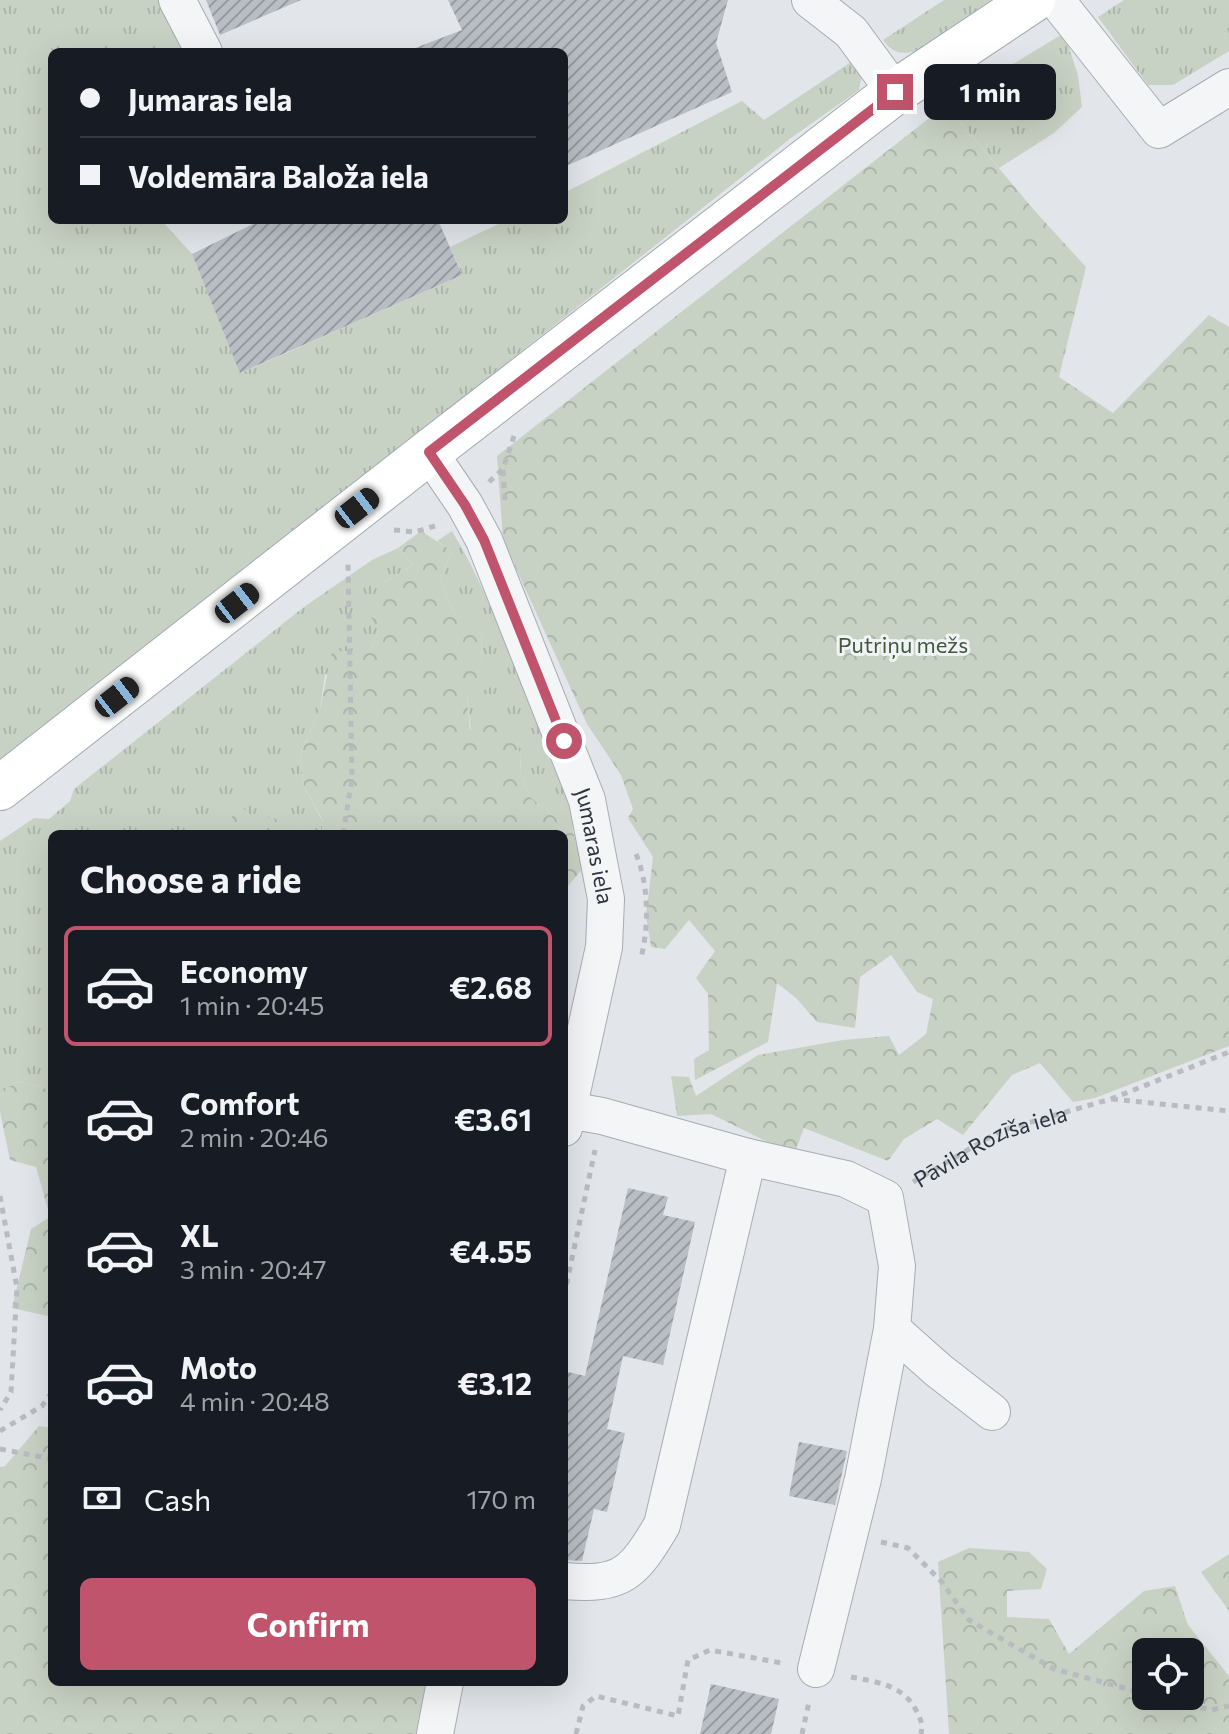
<!DOCTYPE html>
<meta charset="utf-8">
<style>
body{margin:0;font-family:Commissioner,sans-serif;background:#242831;color:#f1f3f6;height:100vh;display:flex;flex-direction:column;font-size:30px;white-space:nowrap}
*{box-sizing:border-box;margin:0}
p{font-size:26px;color:#9ea1a6}
.icon{flex:none;width:44px;height:44px;fill:none;stroke:currentColor;stroke-width:2;stroke-linecap:round;stroke-linejoin:round}
.map{position:relative;flex:1;overflow:hidden}
.sheet{position:absolute;left:48px;top:830px;width:520px;height:856px;display:flex;flex-direction:column;background:#171b24;border-radius:12px;box-shadow:0 8px 32px #0002}
.sheet>*{flex:none}
.top-card{position:absolute;left:48px;top:48px;width:520px;height:176px;border-radius:12px;box-shadow:0 8px 32px #0002;display:grid;align-content:center;height:176px;padding:0 32px;background:#171b24}
.controls{position:absolute;left:1132px;top:1638px;display:grid;gap:16px}
.controls a{display:grid;place-items:center;width:72px;height:72px;border-radius:12px;background:#171b24;box-shadow:0 8px 32px #0002;font-size:40px}
.end{position:absolute;width:36px;height:36px;margin:-18px;border:10px solid #c0546c;background:#fff;box-shadow:0 0 0 4px #fff}
.from{border-radius:50%}
.bubble{position:absolute;height:56px;border-radius:12px;background:#171b24;box-shadow:0 8px 32px #0002;font-size:26px;font-weight:700;line-height:56px;text-align:center}
.car{position:absolute;width:24px;height:48px;margin:-24px -12px;border-radius:10px;box-shadow:0 0 6px 2px #0007;background:linear-gradient(#222 24%,#8ab4d8 0 40%,#222 0 76%,#8ab4d8 0 86%,#222 0)}
.top-card b{display:flex;align-items:center;gap:28px;height:76px;font-size:30px}
.top-card b+b{border-top:2px solid #363941}
.top-card i{width:20px;height:20px;background:#f1f3f6}
ul{padding:0;list-style:none}
li{display:flex;align-items:center;gap:24px;height:120px;margin:0 16px 12px;padding:0 16px;border:4px solid transparent;border-radius:12px}
li div{flex:1}
li b{display:block;font-size:30px}
li em{font-style:normal;font-weight:700}
li.on{border-color:#c0546c}
li>.icon{width:72px;height:72px;stroke-width:1.5}
h2{padding:0 32px;font-size:36px;line-height:96px}
.pay{display:flex;align-items:center;gap:20px;height:88px;padding:0 32px;font-size:30px}
.pay p{margin-inline-start:auto}
.button{display:flex;gap:16px;margin-top:auto;padding:16px 32px}
.button a{flex:1;height:92px;border-radius:12px;background:#c0546c;color:#fff;font-size:32px;font-weight:700;line-height:92px;text-align:center}
.map>svg:first-child{display:block}
</style>
<div class="map">
<svg width="1229" height="1734" viewBox="0 0 1229 1734">
<defs>
<pattern id="grass-tufts" width="24" height="20" patternUnits="userSpaceOnUse" patternTransform="scale(2)"><rect width="24" height="20" fill="#c8d2c4"/><path d="M3 7l-1-3M5 7V3M7 7l1-3M15 17l-1-3M17 17v-4M19 17l1-3" fill="none" stroke="#acb5a9"/></pattern>
<pattern id="forest-crowns" width="20" height="18" patternUnits="userSpaceOnUse" patternTransform="scale(2)"><rect width="20" height="18" fill="#c8d2c4"/><path d="M2 6a3 3 0 1 1 6 0M12 15a3 3 0 1 1 6 0" fill="none" stroke="#acb5a9"/></pattern>
<pattern id="building-hatch" width="6" height="6" patternUnits="userSpaceOnUse" patternTransform="scale(2)"><rect width="6" height="6" fill="#b9bec5"/><path d="M-1 1l2-2M0 6l6-6M5 7l2-2" fill="none" stroke="#979ba1"/></pattern>
</defs>
<rect width="100%" height="100%" fill="#e2e5e9"/>
<g fill="url(#grass-tufts)">
<polygon points="0,0 170,0 197,52 52,52 52,220 165,220 163,222 192,254 241,373 462,275 450,247 507,220 564,220 564,193 742,101 764,120 854,60 862,74 859,90 791,138 0,764"/>
<path d="M944 0H992L914 52C899 54 893 53 883 40Z"/>
<polygon points="1124,0 1229,0 1229,51 1173,85 1148,85 1098,17"/>
<polygon points="1064,33 1078,75 1082,107 1054,133 999,168 946,105"/>
<path d="M452 531C489 592 512 661 539 728 551 757 573 801 573 832L530 797 521 775 520 753 492 713 471 731 467 697 490 687 482 665 481 627 455 614 440 581 452 551 437 541Z"/>
<path d="M398 548 413 565 384 583 379 630 370 651 325 675 320 709 300 755 304 786 323 822 321 834C302 834 287 823 269 816L271 834H52V1094L51 1090 17 1081 0 1095V841L34 818 49 819 70 801 74 789 304 607 372 560Z"/>
</g>
<g fill="url(#forest-crowns)" fill-rule="evenodd">
<polygon points="946,105 1034,210 1086,267 1059,377 1113,413 1209,315 1229,327 1229,1046 1095,1098 1073,1102 1040,1063 1012,1075 963,1135 937,1119 904,1139 888,1161 804,1128 794,1155 711,1114 677,1116 671,1076 689,1077 696,1096 758,1055 843,1040 889,1036 899,1055 926,1034 933,999 917,992 891,955 860,977 855,1028 817,1022 796,998 777,983 768,1042 695,1080 694,1059 709,1050 708,994 696,978 715,951 689,920 665,949 651,947 646,915 653,857 628,818 633,809 621,775 587,724 503,540 497,456"/>
<polygon points="421,531 452,551 440,581 455,614 481,626 482,665 491,687 467,697 470,730 492,713 507,717 520,753 521,775 530,797 573,832 583,868 564,891 564,834 321,834 323,821 304,786 300,755 320,709 332,651 370,651 379,630 366,609 384,583 413,565 398,548"/>
<polygon points="241,806 254,818 254,834 206,834 231,818"/>
<polygon points="268,816 290,824 306,834 271,834"/>
<polygon points="17,1081 51,1090 52,1094 52,1317 12,1308 31,1229 50,1217 36,1167 10,1160 0,1112 0,1095"/>
<polygon points="39,1426 52,1428 52,1682 440,1682 422,1734 0,1734 0,1467 5,1466"/>
<path d="M969 1548 1029 1552 1047 1569 1041 1589 1007 1591V1617L1049 1619 1069 1654 1144 1591 1175 1586 1188 1625 1229 1676V1734H949L938 1562ZM1146 1652H1190V1696H1146Z"/>
<polygon points="1229,1554 1229,1611 1201,1572"/>
</g>
<g fill="url(#building-hatch)">
<polygon points="206,0 301,0 220,35"/>
<polygon points="448,0 728,0 716,43 732,92 564,167 564,52 410,52 410,50 462,30"/>
<polygon points="261,220 438,220 462,275 240,373 192,254"/>
<polygon points="628,1188 668,1197 663,1215 695,1222 663,1365 623,1356 607,1429 625,1433 607,1512 594,1509 582,1561 564,1560 564,1371 585,1376"/>
<polygon points="799,1442 847,1451 835,1505 789,1496"/>
<polygon points="711,1684 779,1699 771,1734 700,1734"/>
</g>
<g fill="none" stroke-linecap="round" stroke-linejoin="round">
<defs>
<g id="minor">
<polyline points="177,0 204,52"/>
<polyline points="810,0 851,32 895,92"/>
<polyline points="1056,0 1159,130 1229,87"/>
<path id="s2" d="M429 452 465 505 484 540 587 800 606 899 604 947 564 1128"/>
<polyline points="568,1110 602,1116 748,1157 846,1179 885,1198 897,1266 892,1329 863,1479 816,1669"/>
<polyline points="892,1329 938,1370 992,1412"/>
<path d="M564 1581C622 1586 633 1574 662 1525L748 1157"/>
<polyline points="435,1734 445,1682"/>
</g>
<polyline id="major" points="0,788 429,452 895,92 1033,0"/>
</defs>
<use href="#minor" stroke="#a7acb3" stroke-width="38"/>
<use href="#major" stroke="#a2aab3" stroke-width="46"/>
<g stroke="#b8bbc0" stroke-width="5" stroke-dasharray="6 6" stroke-linecap="butt">
<polyline points="503,470 505,500"/>
<polyline points="489,482 503,469 514,436"/>
<polyline points="394,530 415,532 435,526"/>
<polyline points="343,834 352,778 348,564"/>
<path d="M636 854C649 885 649 926 641 958"/>
<polyline points="1112,1099 1229,1111"/>
<path id="s1" d="M913 1182 1000 1131 1111 1099 1229 1052"/>
<polyline points="0,1196 17,1288 11,1392 0,1410"/>
<polyline points="564,1296 595,1150"/>
<polyline points="0,1431 42,1406 52,1392"/>
<polyline points="0,1449 52,1459"/>
<polyline points="881,1542 908,1548 941,1581 969,1620 1054,1669 1146,1694"/>
<path d="M851 1677C877 1682 903 1685 916 1710 921 1720 923 1724 921 1734"/>
<polyline points="1154,1696 1211,1710 1229,1706"/>
<polyline points="576,1734 583,1706 596,1696 678,1716 688,1660 710,1650 782,1663"/>
<polyline points="802,1734 809,1702"/>
</g>
<use href="#minor" stroke="#f4f5f7" stroke-width="36"/>
<use href="#major" stroke="#fff" stroke-width="44"/>
</g>
<g fill="none" stroke-linecap="round" stroke-linejoin="round">
<polyline stroke="#c0546c" stroke-width="10" points="564,741 484,540 465,505 429,452 895,92"/>
</g>
<g text-anchor="middle" dominant-baseline="central" stroke-width="6" stroke-linejoin="round" paint-order="stroke">
<g font-size="22" fill="#42593a" stroke="#f1f4f6">
<text x="903" y="644">Putriņu mežs</text>
</g>
<g font-size="22" fill="#2b343f" stroke="#f1f4f6">
<text stroke="none"><textPath href="#s2" startOffset="430">Jumaras iela</textPath></text>
<text stroke="none"><textPath href="#s1" startOffset="86">Pāvila Rozīša iela</textPath></text>
</g>
</g>
</svg>
<div class="controls">
<a><svg class="icon" aria-label="locate" viewBox="0 0 24 24"><circle cx="12" cy="12" r="6"/><path d="M12 2v4M12 18v4M2 12h4M18 12h4"/></svg></a>
</div>
<i class="end from" style="left:564px;top:741px"></i>
<i class="end" style="left:895px;top:92px"></i>
<div class="bubble" style="left:924px;top:64px;width:132px">1 min</div>
<i class="car" style="left:357px;top:508px;rotate:52deg"></i>
<i class="car" style="left:237px;top:603px;rotate:52deg"></i>
<i class="car" style="left:117px;top:697px;rotate:52deg"></i>
<div class="top-card">
<b><i class="from"></i>Jumaras iela</b>
<b><i></i>Voldemāra Baloža iela</b>
</div>
<section class="sheet">
<h2>Choose a ride</h2>
<ul>
<li class="on"><svg class="icon" aria-label="car" viewBox="0 0 24 24"><path d="M5 17H2v-5l4-1 3-4h7l3 4 3 1v5h-3M9 17h6M6 11h13"/><circle cx="7" cy="17" r="2"/><circle cx="17" cy="17" r="2"/></svg><div><b>Economy</b><p>1 min · 20:45</p></div><em>€2.68</em></li>
<li><svg class="icon" aria-label="car" viewBox="0 0 24 24"><path d="M5 17H2v-5l4-1 3-4h7l3 4 3 1v5h-3M9 17h6M6 11h13"/><circle cx="7" cy="17" r="2"/><circle cx="17" cy="17" r="2"/></svg><div><b>Comfort</b><p>2 min · 20:46</p></div><em>€3.61</em></li>
<li><svg class="icon" aria-label="car" viewBox="0 0 24 24"><path d="M5 17H2v-5l4-1 3-4h7l3 4 3 1v5h-3M9 17h6M6 11h13"/><circle cx="7" cy="17" r="2"/><circle cx="17" cy="17" r="2"/></svg><div><b>XL</b><p>3 min · 20:47</p></div><em>€4.55</em></li>
<li><svg class="icon" aria-label="car" viewBox="0 0 24 24"><path d="M5 17H2v-5l4-1 3-4h7l3 4 3 1v5h-3M9 17h6M6 11h13"/><circle cx="7" cy="17" r="2"/><circle cx="17" cy="17" r="2"/></svg><div><b>Moto</b><p>4 min · 20:48</p></div><em>€3.12</em></li>
</ul>
<div class="pay"><svg class="icon" aria-label="cash" viewBox="0 0 24 24"><path d="M3 7h18v10H3z"/><circle cx="12" cy="12" r="2"/></svg>Cash<p>170 m</p></div>
<div class="button"><a>Confirm</a></div>
</section>
</div>
